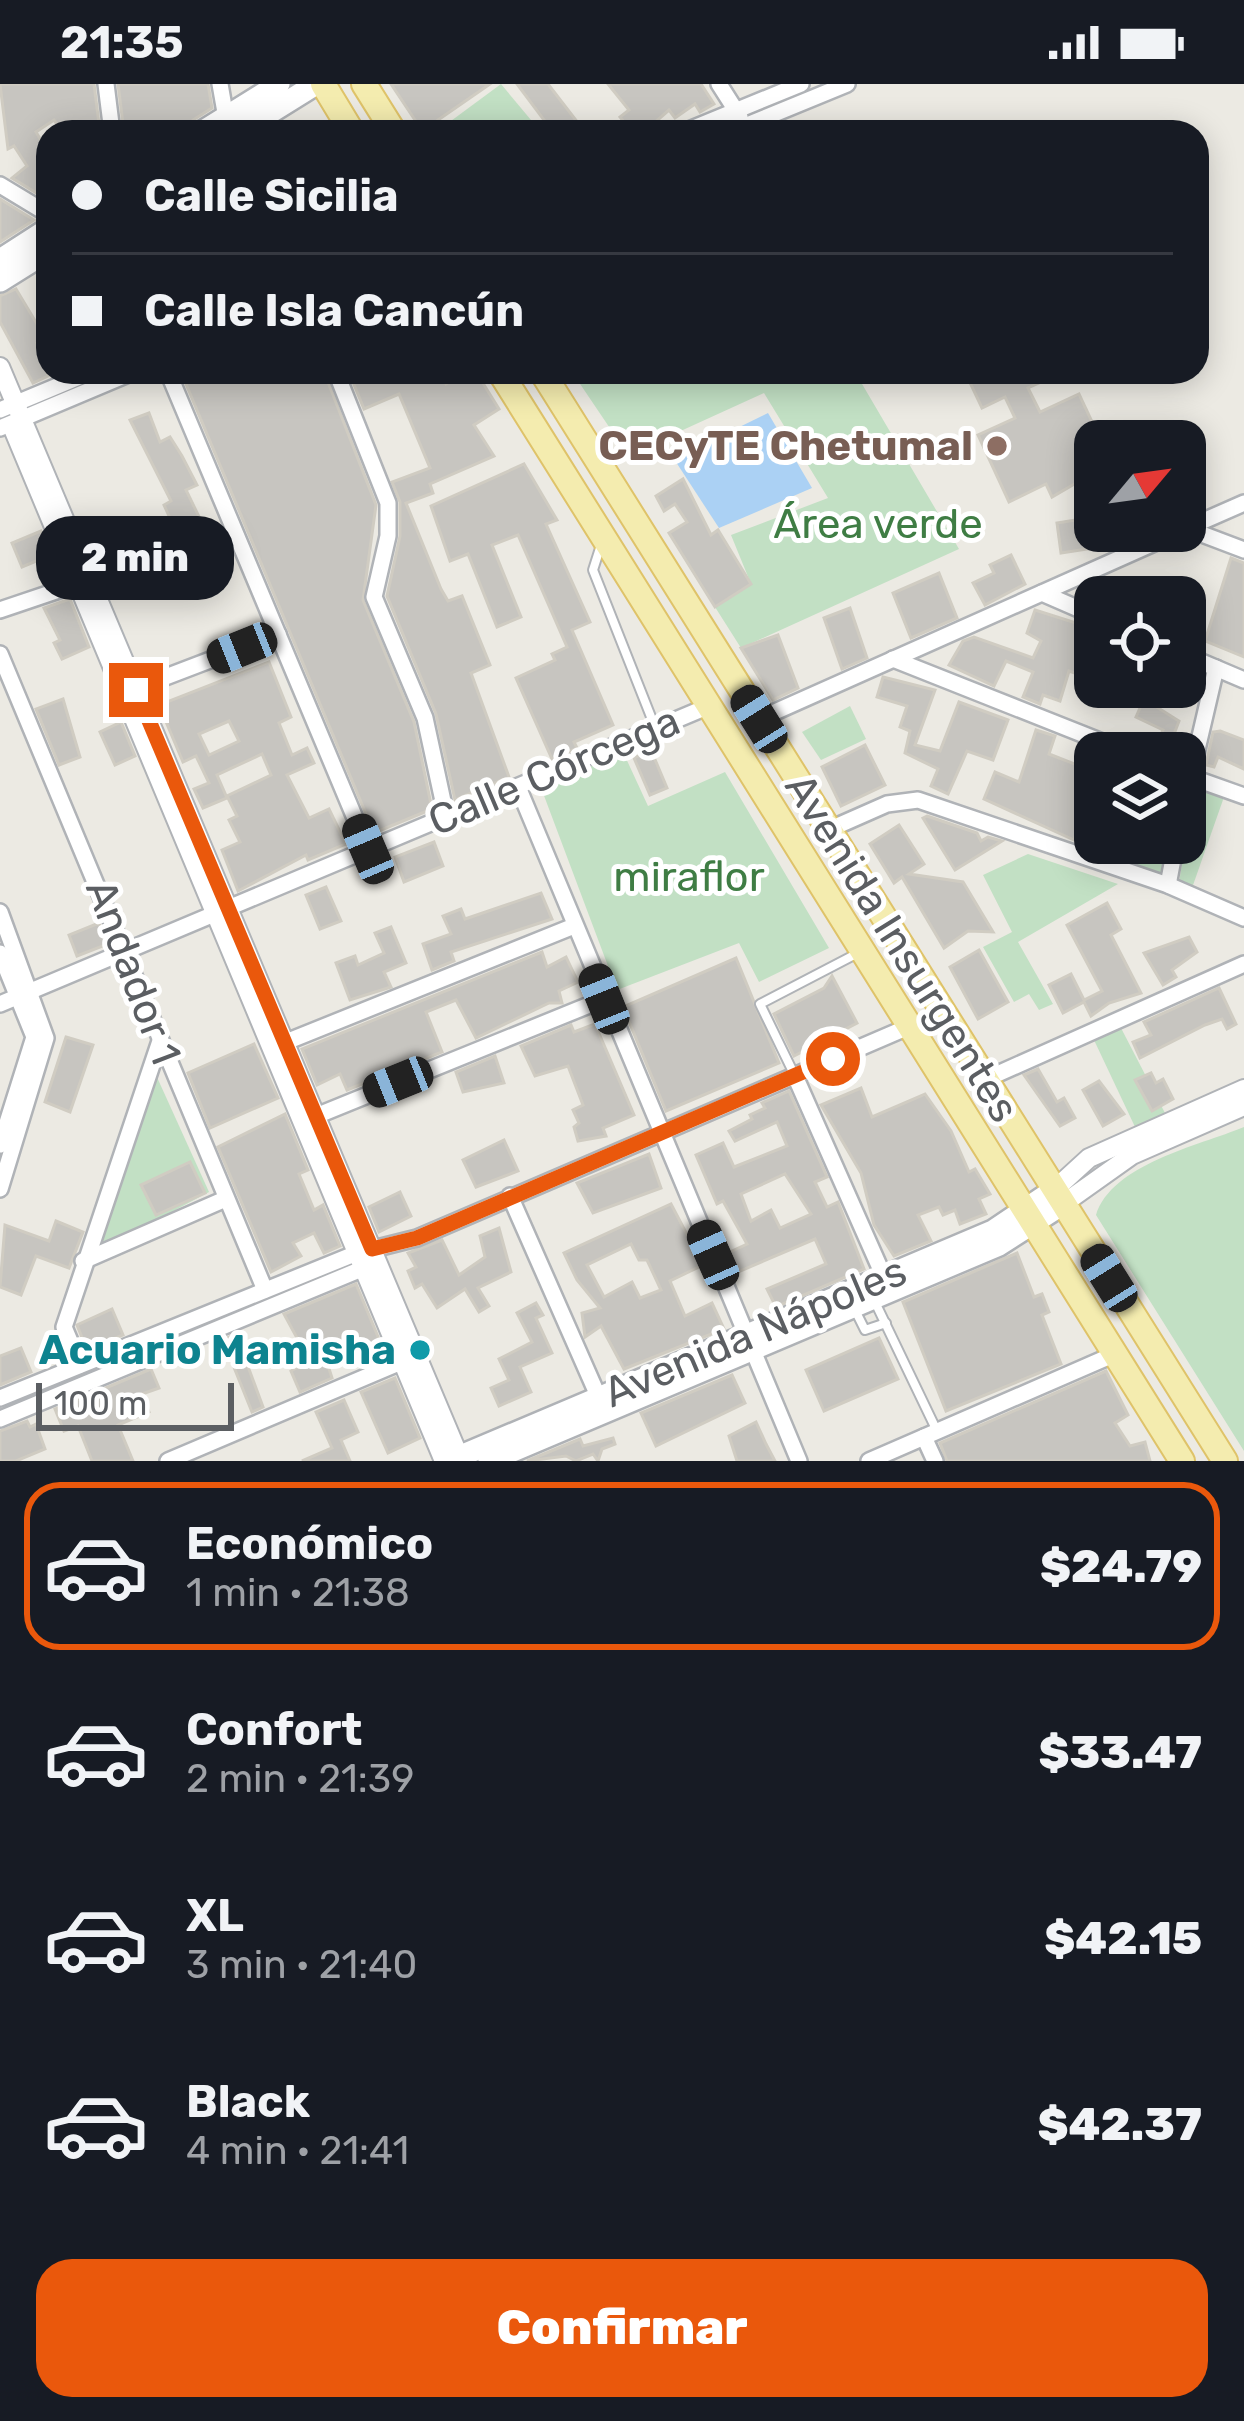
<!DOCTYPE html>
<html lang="es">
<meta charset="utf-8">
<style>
body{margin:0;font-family:Rubik,sans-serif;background:#242831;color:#f1f3f6;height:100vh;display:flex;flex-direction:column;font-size:45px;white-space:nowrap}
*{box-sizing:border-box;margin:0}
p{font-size:39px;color:#9ea1a6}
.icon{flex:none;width:66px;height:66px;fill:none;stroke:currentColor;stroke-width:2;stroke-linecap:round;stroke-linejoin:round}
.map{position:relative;height:1377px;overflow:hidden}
.panel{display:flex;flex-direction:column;background:#171b24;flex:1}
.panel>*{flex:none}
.banner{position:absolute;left:36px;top:36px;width:1173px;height:264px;border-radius:36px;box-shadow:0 6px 30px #0003;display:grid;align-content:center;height:264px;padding:0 36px;background:#171b24}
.needle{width:78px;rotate:61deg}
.buttons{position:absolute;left:1074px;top:336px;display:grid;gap:24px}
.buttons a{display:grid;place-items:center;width:132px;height:132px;border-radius:24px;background:#171b24;box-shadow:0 6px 30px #0003;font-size:60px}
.scale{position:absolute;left:36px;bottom:30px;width:198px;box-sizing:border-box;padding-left:12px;border:6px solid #5b5e62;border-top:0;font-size:33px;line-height:42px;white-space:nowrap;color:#5b5e62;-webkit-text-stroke:9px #fff;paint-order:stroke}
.end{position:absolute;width:54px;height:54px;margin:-27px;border:15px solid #ea580c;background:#fff;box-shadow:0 0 0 6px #fff}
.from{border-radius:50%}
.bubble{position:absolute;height:84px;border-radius:36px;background:#171b24;box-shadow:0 6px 30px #0003;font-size:39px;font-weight:800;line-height:84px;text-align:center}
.car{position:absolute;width:36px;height:72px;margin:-36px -18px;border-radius:15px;box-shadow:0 0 9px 3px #0007;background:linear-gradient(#222 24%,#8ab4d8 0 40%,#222 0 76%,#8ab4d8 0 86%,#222 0)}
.banner b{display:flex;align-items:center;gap:42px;height:114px;font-size:45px}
.banner b+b{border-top:3px solid #363941}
.banner i{width:30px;height:30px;background:#f1f3f6}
ul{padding:21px 0 0;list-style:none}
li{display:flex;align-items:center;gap:36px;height:168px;margin:0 24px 18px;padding:0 12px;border:6px solid transparent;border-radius:36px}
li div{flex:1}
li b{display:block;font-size:45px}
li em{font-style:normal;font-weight:800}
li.current{border-color:#ea580c}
li>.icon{width:108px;height:108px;stroke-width:1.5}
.primary-button{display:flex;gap:24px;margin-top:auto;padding:24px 36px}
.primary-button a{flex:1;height:138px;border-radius:36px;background:#ea580c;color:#fff;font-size:48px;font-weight:800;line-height:138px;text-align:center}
.status{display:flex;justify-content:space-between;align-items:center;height:84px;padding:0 60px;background:#171b24;direction:ltr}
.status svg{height:33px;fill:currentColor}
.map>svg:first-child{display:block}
</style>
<div class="status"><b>21:35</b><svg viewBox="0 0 49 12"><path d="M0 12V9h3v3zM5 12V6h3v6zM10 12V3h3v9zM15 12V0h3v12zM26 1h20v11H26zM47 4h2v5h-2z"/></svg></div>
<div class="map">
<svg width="1244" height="1377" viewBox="0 0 1244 1377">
<rect width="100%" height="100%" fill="#eceae3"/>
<g fill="#c2e0c4">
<polygon points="501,0 536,42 528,48 436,48"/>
<polygon points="572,288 855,288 959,465 741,564 715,523 751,500 731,451 828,414 764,309 628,371"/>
<polygon points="850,622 866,655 821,676 802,648"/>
<polygon points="624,670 648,722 725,688 829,864 759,898 739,859 617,906 540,701"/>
<polygon points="1194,701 1224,713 1192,804 1179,799"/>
<polygon points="1095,752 1095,759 1168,759 1162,793 1091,767"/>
<polygon points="1028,770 1118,800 1018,858 1053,920 1039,926 1029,910 1014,918 983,863 1012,848 983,791"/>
<polygon points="1121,944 1166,1031 1136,1045 1094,956"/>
<polygon points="156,991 209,1108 100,1166"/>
<path d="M1244 1043V1367L1096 1131C1112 1080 1198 1062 1244 1043Z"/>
</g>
<polygon fill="#abd1f4" points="768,329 812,404 719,444 674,375"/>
<g fill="#c7c5c0" stroke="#d0ccc2" stroke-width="3" fill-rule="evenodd">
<polygon points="0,0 94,0 100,48 62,48 54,36 36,48 48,68 48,116 12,94 27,82 14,62 8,65"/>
<polygon points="118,0 208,0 212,24 193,36 187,48 124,48"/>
<polygon points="391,0 490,0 438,36 446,48 423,48"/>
<polygon points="517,0 548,0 585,48 553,48"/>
<polygon points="608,0 701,0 714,20 700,28 695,20 675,34 669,26 644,48 632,48 620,33 629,26"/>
<polygon points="0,115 34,136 0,158"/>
<polygon points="16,205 46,255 37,259 48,292 33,299 0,238 0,212"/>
<polygon points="181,288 324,288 376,421 363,516 414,638 432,725 374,749"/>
<polygon points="378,288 441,288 446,300 464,288 476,288 499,325 474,341 494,372 430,400 433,409 406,419 441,505 448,517 462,512 490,581 471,589 509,693 455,716 436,630 387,512 400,452 400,418 392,398 430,384 399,310 364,325 353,298"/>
<polygon points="965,288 1036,288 1041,298 1028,304 1040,328 1079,310 1101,357 1095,357 1095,388 1052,413 1046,400 1009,418 978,351 1015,334 1005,313 982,324"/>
<polygon points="149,329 160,358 170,353 182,372 197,401 186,406 204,443 210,440 225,480 210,484 204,465 183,476 175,461 181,458 164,421 171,417 130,336"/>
<polygon points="524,380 557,436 546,440 590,538 572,546 613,641 574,658 577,664 552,675 516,594 555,576 552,570 567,563 518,451 492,461 521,533 497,543 468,470 450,477 431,422"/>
<polygon points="683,395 711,451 718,446 751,500 715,523 669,449 687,438 675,420 664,427 656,412"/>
<polygon points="1082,435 1087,465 1061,469 1057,439"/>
<polygon points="41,447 51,471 22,483 12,459"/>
<polygon points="127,448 135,466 121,472 133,500 114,508 94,462"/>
<polygon points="1011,471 1025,500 985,521 973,499 994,489 990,481"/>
<polygon points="1231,474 1244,479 1244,573 1205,557"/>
<polygon points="939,489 957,534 911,554 893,509"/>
<polygon points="70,515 89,563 62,575 54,559 60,556 44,524"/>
<polygon points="850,524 867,574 842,585 824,534"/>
<polygon points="1035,526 1095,545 1087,575 1095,578 1095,596 1069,587 1060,617 1043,611 1040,620 1023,613 1033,588 1006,577 994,602 949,581 963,557 974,553 1033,574 1041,557 1027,549"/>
<polygon points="778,551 798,604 773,616 741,564"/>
<path d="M269 578 291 633 279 639 292 671 307 664 314 679 287 691 309 734 329 725 346 760 308 776 306 771 238 807 222 766 240 758 229 736 237 732 227 712 271 691 262 670 217 691 227 714 203 724 194 705 209 699 196 672 183 678 159 621ZM229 637 239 657 209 671 199 650Z"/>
<polygon points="883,593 935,606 915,661 940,667 959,618 1008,636 993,676 967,667 948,710 931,702 938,685 905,669 910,647 900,643 907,622 877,613"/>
<polygon points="63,615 80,673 59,681 36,625"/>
<polygon points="1144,615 1179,637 1171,658 1160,653 1163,646 1136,633"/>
<polygon points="121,638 135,672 115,681 100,648"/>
<polygon points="1036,646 1055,652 1049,670 1095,688 1074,756 984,715 995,688 1019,698"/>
<polygon points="1220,647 1244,656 1244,685 1218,673 1214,683 1206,681 1213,648"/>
<polygon points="865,661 885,701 841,722 822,683"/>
<polygon points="651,666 667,704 650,711 634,674"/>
<polygon points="927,732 977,749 981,757 988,753 1002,757 955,786 923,734"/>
<polygon points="899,741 924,780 909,790 963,798 993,848 968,847 944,864 902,793 894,799 870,760"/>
<polygon points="434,758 443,782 404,798 395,773"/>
<polygon points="326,803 341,837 320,845 306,811"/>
<polygon points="541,809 552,835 451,868 454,877 432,886 423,860 451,850 443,832 461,825 465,835"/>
<polygon points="1107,819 1121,845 1111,851 1141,909 1109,919 1091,932 1084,918 1063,929 1049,901 1071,890 1084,916 1102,907 1067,841"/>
<polygon points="99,839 108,860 77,872 69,851"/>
<polygon points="391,843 406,879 384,888 391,903 350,916 336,879 355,872 358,881 384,869 375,849"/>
<polygon points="1189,853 1197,868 1172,886 1176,893 1163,901 1144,869"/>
<polygon points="979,866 1008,918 978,935 950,883"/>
<polygon points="542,868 547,883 566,873 578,898 559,907 562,919 549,919 476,954 456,916 426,928 442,968 347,1006 340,990 317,1001 302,965"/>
<polygon points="736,874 779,979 666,1027 623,923"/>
<polygon points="832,892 857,939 794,972 774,930 824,904"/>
<polygon points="1219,904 1236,940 1227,945 1222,935 1205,941 1140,974 1133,958 1151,951 1144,938"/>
<polygon points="595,940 634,1031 603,1044 606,1052 578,1057 574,1043 579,1039 573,1026 583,1021 568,982 535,992 521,962 571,941 574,948"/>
<polygon points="66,953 93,961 70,1028 45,1018"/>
<polygon points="254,960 278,1014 210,1044 188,989"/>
<polygon points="495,972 504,999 463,1008 456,988"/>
<polygon points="1038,985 1057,1018 1064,1014 1075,1034 1060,1042 1024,991"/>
<polygon points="1151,989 1156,999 1163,995 1173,1015 1152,1027 1135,996"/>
<polygon points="1099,997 1124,1030 1103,1042 1083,1006"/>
<polygon points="861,1004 872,1033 925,1010 951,1047 969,1088 975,1085 990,1110 979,1115 986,1130 960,1140 955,1126 943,1131 939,1123 918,1131 931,1157 894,1172 874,1141 861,1089 821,1021"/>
<path d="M789 1007 827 1093 815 1098 827 1123 838 1118 864 1185 776 1223 767 1205 826 1180 815 1155 738 1188 730 1168 747 1160 723 1117 717 1120 696 1071 723 1059 734 1083 787 1062 777 1038 735 1057 729 1047 752 1035 750 1031 765 1024 762 1019ZM785 1090 811 1130 780 1144 771 1126 751 1137 741 1110Z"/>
<polygon points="285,1030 308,1086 299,1090 314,1126 323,1121 340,1162 324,1169 314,1149 293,1159 301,1172 271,1188 218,1063"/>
<polygon points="504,1056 518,1087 476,1103 463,1076"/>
<polygon points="649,1070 661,1104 593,1129 577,1099"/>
<polygon points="190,1078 205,1109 156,1131 141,1101"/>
<polygon points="400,1108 411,1132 379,1148 369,1123"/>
<path d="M671 1120 703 1181 670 1197 685 1232 712 1219 724 1245 624 1285 601 1242 585 1253 582 1229 600 1224 577 1196 564 1169ZM631 1160 639 1176H647L661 1206 640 1214 632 1198 604 1213 587 1181Z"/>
<polygon points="56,1137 83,1148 69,1184 36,1172 21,1211 0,1203 5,1141 49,1157"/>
<polygon points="499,1144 511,1188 478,1204 489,1222 479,1228 465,1205 437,1224 422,1200 415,1204 408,1187 416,1183 408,1169 442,1156 459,1191 485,1173 480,1152"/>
<polygon points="1017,1169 1034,1213 1042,1210 1049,1228 1042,1231 1061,1280 946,1327 903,1218"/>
<polygon points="356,1200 381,1260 362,1270 360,1265 344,1273 340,1265 325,1272 332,1294 300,1308 291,1287 309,1276 284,1230"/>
<polygon points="536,1219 543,1231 536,1234 552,1269 520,1283 531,1308 499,1322 491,1304 509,1296 499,1275 532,1258 517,1229"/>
<polygon points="112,1225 123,1251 87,1266 77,1241"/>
<polygon points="236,1250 263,1323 252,1328 223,1256"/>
<polygon points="879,1254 898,1295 824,1327 806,1286"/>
<polygon points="21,1264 31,1288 0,1301 0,1272"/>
<polygon points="151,1285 159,1304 142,1310 149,1328 118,1341 133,1377 92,1377 78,1342 64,1347 55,1325"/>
<polygon points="1106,1287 1128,1331 1115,1339 1130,1362 1145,1358 1150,1377 947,1377 940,1359"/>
<polygon points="732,1291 745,1319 656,1362 641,1329"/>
<polygon points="395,1294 420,1354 388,1369 361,1308"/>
<polygon points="344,1316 358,1348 341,1356 350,1377 302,1377 332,1364 316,1328"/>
<polygon points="27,1337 30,1343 36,1340 45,1365 16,1377 0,1377 0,1347"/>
<polygon points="756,1338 766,1360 775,1377 737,1377 729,1352"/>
<polygon points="613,1354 615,1360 602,1365 598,1377 593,1370 576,1377 566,1372 527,1377 580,1355 583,1362"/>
</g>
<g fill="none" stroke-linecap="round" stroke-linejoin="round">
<defs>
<g id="service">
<polyline points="601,461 593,486 655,643"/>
<polyline points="795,992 760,920 860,868"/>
<polyline points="875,1218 936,1345"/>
<polyline points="854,1224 865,1246 886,1239"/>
</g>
<g id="minor">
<polyline points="106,0 112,48"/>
<polyline points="220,0 227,40"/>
<polyline points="719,0 740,33"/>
<polyline points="684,48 801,0"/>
<polyline points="730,48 847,0"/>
<polyline points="0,101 48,130"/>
<polyline points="168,288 368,765"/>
<polyline points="336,288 388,419 388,452 374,513 425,634 446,731"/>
<polyline points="0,326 91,288"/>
<polyline points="0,344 133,288"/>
<polyline points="1186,444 1244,466"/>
<polyline points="1185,445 1244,419"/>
<polyline points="1042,509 1095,532"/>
<polyline points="0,526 77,500"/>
<polyline points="0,570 265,1206"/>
<polyline points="1185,571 1244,596"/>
<polyline points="893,575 1130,669"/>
<polyline points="129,607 278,550"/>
<polyline points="759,635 1181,447"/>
<polyline points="1185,691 1244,712"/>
<polyline points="518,703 799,1377"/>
<polyline points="1185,717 1216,584"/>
<polyline points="828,746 887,720 918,716 1168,801 1244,834"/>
<polyline points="1168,801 1176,759"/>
<polyline points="0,828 46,954 0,1105"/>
<polyline points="0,869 34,953 0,1061"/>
<polyline points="0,920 709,622"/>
<polyline points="276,962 574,842"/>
<polyline points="795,992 884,1193"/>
<polyline points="984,996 1244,880"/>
<polyline points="316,1032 604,915"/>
<polyline points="510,1112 599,1314"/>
<polyline points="83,1177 223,1116"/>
<polyline points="80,1281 64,1243 160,957"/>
<polyline points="0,1314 357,1169 417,1154 908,943"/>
<polyline points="0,1335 364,1184 371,1176"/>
<polyline points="924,1353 935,1377"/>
<polyline points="168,1377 408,1275"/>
<polyline points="869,1377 1115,1270"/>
</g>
<g id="tertiary">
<polyline points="0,283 461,1377"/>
<polyline points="14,347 444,1377"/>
<polyline points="1054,1106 1089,1074 1244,1005"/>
<polyline points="1063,1120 1132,1071 1244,1022"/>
</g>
<g id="secondary">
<polyline points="202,48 279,0"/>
<polyline points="239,48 316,0"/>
<polyline points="0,176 48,145"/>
<polyline points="0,197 48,167"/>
<polyline points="449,1377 993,1147 1054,1106"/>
<polyline points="489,1377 999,1161 1063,1120"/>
</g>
<g id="primary">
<polyline points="323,0 352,48"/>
<polyline points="364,0 394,48"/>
<polyline points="500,288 1182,1377"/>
<polyline points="542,288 1225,1377"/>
</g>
</defs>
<use href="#service" stroke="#b0b3b7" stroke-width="12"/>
<use href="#minor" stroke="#b0b3b7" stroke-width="20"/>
<use href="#tertiary" stroke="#b0b3b7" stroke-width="22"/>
<use href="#secondary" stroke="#afb2b6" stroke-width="26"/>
<use href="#primary" stroke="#dfc369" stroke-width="28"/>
<use href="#service" stroke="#fff" stroke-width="8"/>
<use href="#minor" stroke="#fff" stroke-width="15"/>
<use href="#tertiary" stroke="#fff" stroke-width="18"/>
<use href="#secondary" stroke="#fff" stroke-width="21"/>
<use href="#primary" stroke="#f4ecaf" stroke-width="24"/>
</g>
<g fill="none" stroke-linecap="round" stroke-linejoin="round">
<polyline stroke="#ea580c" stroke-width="15" points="136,606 372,1165 417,1154 833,975"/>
</g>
<circle fill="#8d6e63" stroke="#fff" stroke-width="4.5" cx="997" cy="362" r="12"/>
<circle fill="#0f9aa8" stroke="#fff" stroke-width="4.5" cx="420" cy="1266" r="12"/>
<g text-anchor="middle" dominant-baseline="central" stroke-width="10" stroke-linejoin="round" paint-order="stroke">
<g font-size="42" font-weight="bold" fill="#785e54" stroke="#fff" text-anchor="end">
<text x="973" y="362">CECyTE Chetumal</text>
</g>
<g font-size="42" fill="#3f7d44" stroke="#fff">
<text x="878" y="440">Área verde</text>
<text x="689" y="793">miraflor</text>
</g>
<g font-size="42" fill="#5b5e62" stroke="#fff">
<text transform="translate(554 687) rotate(-23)">Calle Córcega</text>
<text transform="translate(902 864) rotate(58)">Avenida Insurgentes</text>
<text transform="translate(133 888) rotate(69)">Andador 1</text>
<text transform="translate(755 1248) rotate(-23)">Avenida Nápoles</text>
</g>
<g font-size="42" font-weight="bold" fill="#0d838f" stroke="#fff" text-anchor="end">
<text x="396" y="1266">Acuario Mamisha</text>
</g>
</g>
</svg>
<div class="buttons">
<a><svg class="needle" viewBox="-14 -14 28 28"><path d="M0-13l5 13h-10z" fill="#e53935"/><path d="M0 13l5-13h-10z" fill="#9ea1a6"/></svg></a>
<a><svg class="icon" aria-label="locate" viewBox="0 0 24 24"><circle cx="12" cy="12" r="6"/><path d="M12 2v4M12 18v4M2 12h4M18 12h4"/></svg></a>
<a><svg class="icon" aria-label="layers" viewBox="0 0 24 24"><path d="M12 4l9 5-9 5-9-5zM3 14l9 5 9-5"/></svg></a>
</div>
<div class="scale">100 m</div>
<i class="end from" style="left:833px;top:975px"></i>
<i class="end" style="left:136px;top:606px"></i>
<div class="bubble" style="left:36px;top:432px;width:198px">2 min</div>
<i class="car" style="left:242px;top:564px;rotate:248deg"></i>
<i class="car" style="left:759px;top:635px;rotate:328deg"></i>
<i class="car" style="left:368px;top:765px;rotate:337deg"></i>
<i class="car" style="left:604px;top:915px;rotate:338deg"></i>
<i class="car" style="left:398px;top:998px;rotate:248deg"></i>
<i class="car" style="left:713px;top:1171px;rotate:336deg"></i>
<i class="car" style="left:1109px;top:1194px;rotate:328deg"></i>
<div class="banner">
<b><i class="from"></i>Calle Sicilia</b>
<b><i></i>Calle Isla Cancún</b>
</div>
</div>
<section class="panel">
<ul>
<li class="current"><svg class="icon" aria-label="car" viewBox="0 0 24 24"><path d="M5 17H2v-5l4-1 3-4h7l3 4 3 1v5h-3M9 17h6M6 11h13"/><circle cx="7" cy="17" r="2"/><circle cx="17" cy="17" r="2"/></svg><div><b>Económico</b><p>1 min · 21:38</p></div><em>$24.79</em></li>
<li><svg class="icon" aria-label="car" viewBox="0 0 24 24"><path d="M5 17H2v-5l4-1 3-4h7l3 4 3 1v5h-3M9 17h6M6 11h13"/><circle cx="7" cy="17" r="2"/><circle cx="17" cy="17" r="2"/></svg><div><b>Confort</b><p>2 min · 21:39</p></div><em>$33.47</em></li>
<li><svg class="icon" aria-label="car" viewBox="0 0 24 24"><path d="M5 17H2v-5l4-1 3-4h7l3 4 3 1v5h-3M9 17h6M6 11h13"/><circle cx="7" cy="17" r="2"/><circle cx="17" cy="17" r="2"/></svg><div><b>XL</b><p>3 min · 21:40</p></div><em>$42.15</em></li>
<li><svg class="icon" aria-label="car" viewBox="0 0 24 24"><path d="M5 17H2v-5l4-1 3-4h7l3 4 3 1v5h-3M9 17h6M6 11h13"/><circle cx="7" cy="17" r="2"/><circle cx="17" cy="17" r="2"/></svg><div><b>Black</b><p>4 min · 21:41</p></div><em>$42.37</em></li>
</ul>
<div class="primary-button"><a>Confirmar</a></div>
</section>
